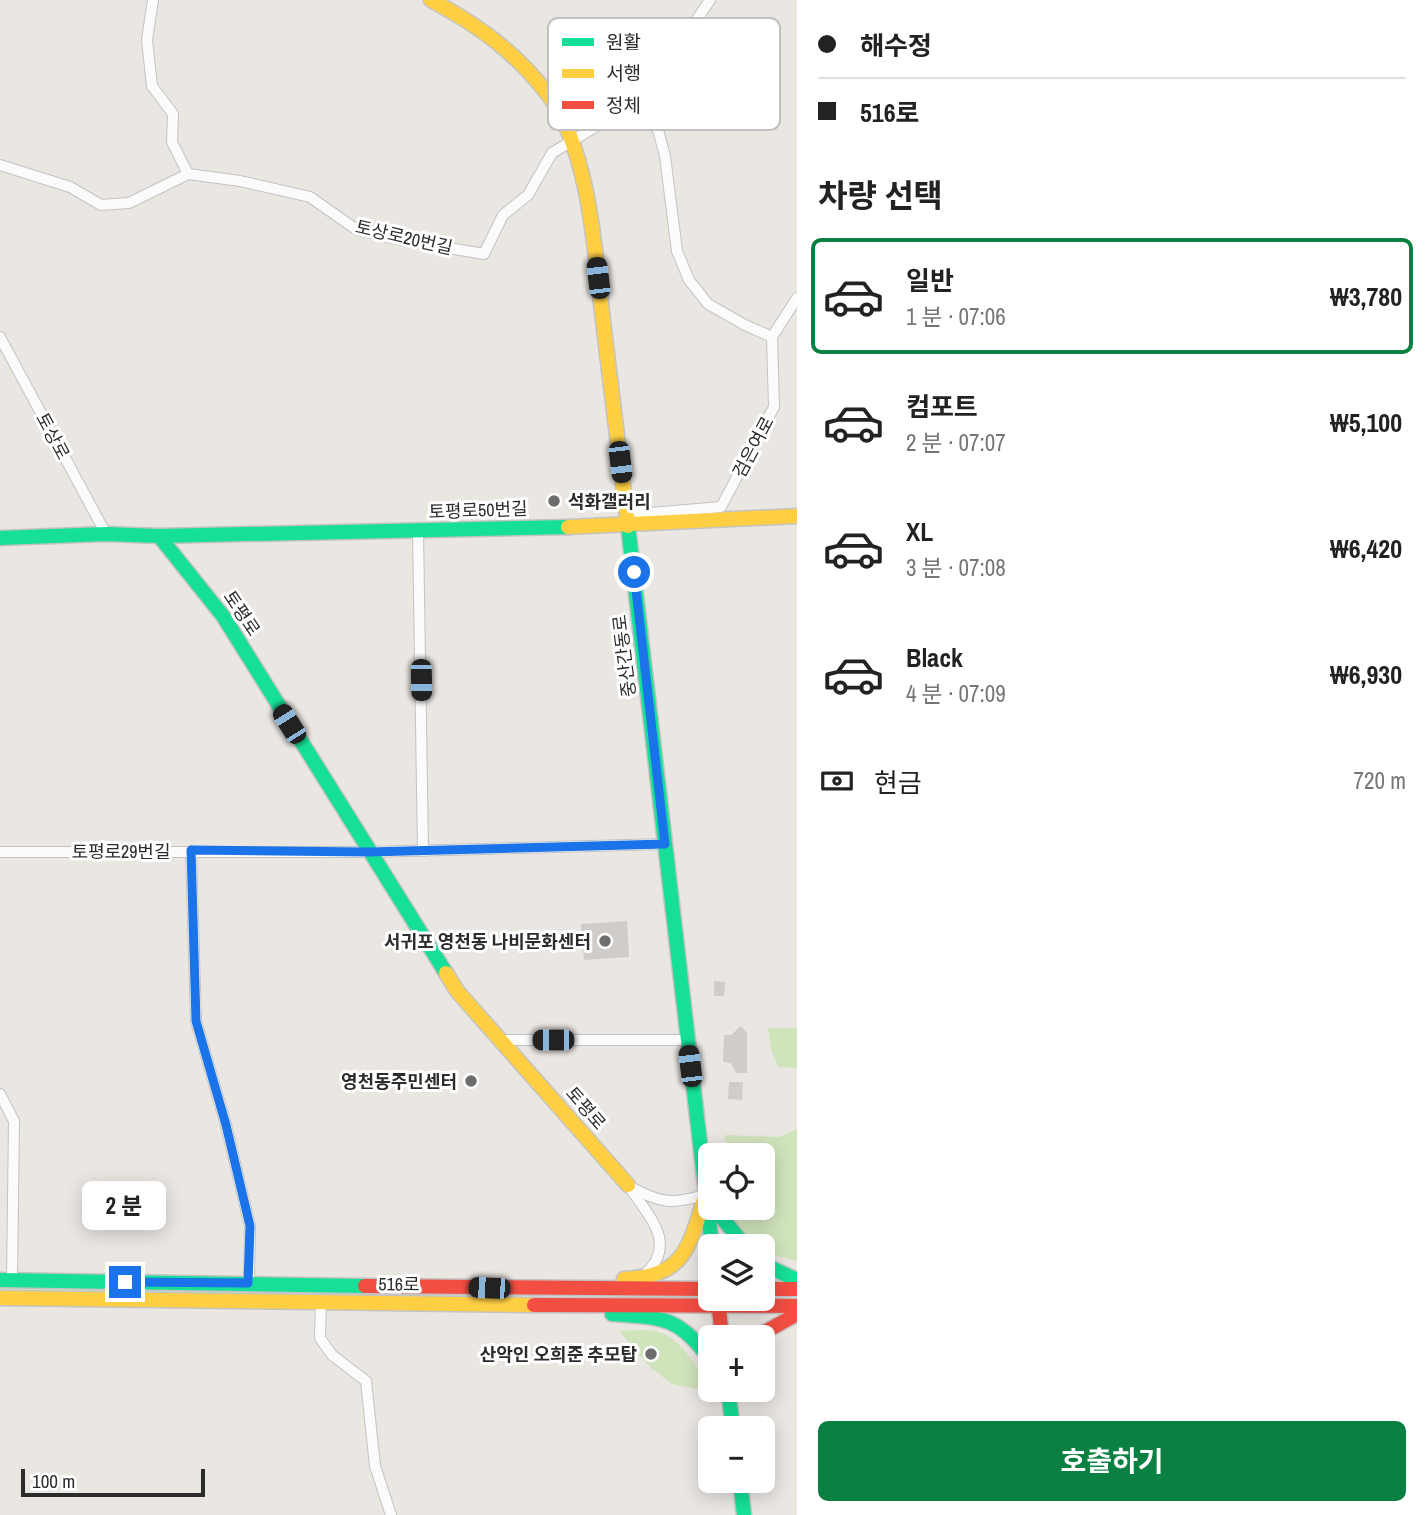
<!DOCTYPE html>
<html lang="ko">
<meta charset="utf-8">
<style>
body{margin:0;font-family:"Archivo Narrow","Noto Sans KR",sans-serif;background:#f6f6f6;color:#222;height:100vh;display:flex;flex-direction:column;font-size:26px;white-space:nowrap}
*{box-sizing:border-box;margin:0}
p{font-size:23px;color:#767676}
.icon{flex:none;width:38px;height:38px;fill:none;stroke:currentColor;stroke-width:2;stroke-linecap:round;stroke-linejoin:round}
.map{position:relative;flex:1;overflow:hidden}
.side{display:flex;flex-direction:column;background:#fff;width:630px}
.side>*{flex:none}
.guide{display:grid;align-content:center;height:154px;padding:0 21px;background:#fff}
.tools{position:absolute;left:698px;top:1143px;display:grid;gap:14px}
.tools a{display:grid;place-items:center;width:77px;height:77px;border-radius:10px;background:#fff;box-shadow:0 4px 18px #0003;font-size:35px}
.scale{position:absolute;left:21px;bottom:18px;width:184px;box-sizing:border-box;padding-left:7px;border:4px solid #2c2c2c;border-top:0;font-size:19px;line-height:24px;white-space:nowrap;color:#2c2c2c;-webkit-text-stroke:5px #fff;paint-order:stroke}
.end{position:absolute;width:32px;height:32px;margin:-16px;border:9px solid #1a73e8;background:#fff;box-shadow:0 0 0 4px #fff}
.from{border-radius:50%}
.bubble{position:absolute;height:49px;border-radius:10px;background:#fff;box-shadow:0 4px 18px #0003;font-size:23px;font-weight:700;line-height:49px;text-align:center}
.car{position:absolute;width:21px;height:42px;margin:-21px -10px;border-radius:9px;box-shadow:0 0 5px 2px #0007;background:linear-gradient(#222 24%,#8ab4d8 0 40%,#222 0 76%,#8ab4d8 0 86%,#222 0)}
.guide b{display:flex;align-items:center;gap:24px;height:66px;font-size:26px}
.guide b+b{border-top:2px solid #e0e0e0}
.guide i{width:18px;height:18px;background:#222}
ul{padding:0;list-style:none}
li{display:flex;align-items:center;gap:21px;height:116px;margin:0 14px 10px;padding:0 7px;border:4px solid transparent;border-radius:10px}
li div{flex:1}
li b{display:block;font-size:26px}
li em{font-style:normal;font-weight:700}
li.current{border-color:#0b8043}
li>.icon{width:63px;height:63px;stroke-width:1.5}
h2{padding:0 21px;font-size:32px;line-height:84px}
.pay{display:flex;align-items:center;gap:18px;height:77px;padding:0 21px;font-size:26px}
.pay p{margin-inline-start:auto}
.action{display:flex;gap:14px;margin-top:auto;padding:14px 21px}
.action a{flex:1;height:80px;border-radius:10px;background:#0b8043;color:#fff;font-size:28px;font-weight:700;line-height:80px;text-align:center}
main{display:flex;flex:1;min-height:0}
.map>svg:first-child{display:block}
</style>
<main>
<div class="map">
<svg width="797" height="1515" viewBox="0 0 797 1515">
<rect width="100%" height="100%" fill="#eae6e2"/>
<g fill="#d0e4bc">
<polygon points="768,1028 797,1028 797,1068 778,1067 771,1049"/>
<polygon points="797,1129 797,1261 765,1253 763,1246 757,1246 735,1224 729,1208 763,1208 763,1155 721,1155 721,1153 726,1153 725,1135 779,1137"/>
<polygon points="0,1285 291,1290 291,1296 0,1291"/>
<polygon points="316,1291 518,1294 518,1299 316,1297"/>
<path d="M619 1331C631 1331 643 1329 654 1331 679 1334 701 1371 710 1392L672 1384 651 1368Z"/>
</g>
<g fill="#cfccc9">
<polygon points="627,921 629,957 584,960 581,924"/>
<polygon points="714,981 725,982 724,996 714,996"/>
<polygon points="741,1026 747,1033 747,1073 736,1073 731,1063 723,1062 724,1035 731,1035"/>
<polygon points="729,1082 743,1082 742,1100 728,1099"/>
</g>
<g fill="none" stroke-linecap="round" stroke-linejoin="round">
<defs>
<g id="street">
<polyline points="153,0 147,40 152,86 173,114 172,142 188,174"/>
<polyline points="650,122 678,80 693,25 710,0"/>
<polyline points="0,165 70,187 101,205 129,203 188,174 240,181 310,197 357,230 401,240 484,254 503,215 528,195 552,153 605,121 638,119 650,122 658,130 665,156 677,251 689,280 708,304 745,325 772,337"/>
<polyline points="0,337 106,534"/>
<polyline points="627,515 721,507 774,407 772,337 797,298"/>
<polyline points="418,531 423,851"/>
<polyline points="191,851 196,1021 226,1125 250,1226 249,1283"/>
<polyline points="0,852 369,852 665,844"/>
<polyline points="500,1040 687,1040"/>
<polyline points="0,1094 14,1121 12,1280"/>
<path d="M628 1185C649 1217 680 1245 642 1277"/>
<path d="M631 1187C661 1204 673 1204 705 1195"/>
<polyline points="321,1302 320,1338 332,1355 366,1381 375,1466 391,1515"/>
</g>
<g id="fast">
<polyline points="628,526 712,1246"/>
<polyline points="159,536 568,527"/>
<polyline points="0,538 106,534 159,536 223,616 446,973"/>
<polyline points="714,1208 745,1246"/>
<polyline points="763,1264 797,1280"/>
<polyline points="0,1280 365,1286"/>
<path d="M612 1314C663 1318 678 1316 710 1359"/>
<polyline points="728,1390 733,1428"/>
<polyline points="740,1480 744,1515"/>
</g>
<g id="slow">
<path d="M431 0C478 25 517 53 549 96 590 153 595 253 603 321 611 389 620 457 628 526"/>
<polyline points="568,527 797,516"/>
<polyline points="446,973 457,991 628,1185"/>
<path d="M624 1279C683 1276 688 1251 704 1200"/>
<polyline points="0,1298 534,1305"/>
</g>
<g id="jam">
<polyline points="365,1286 710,1289"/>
<polyline points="763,1289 797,1289"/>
<polyline points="718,1300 722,1337"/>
<polyline points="534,1305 797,1306"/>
<polyline points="756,1337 797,1314"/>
</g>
</defs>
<use href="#street" stroke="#c3c3c3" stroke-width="12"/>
<use href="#fast" stroke="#c3c3c3" stroke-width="17"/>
<use href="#slow" stroke="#c3c3c3" stroke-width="17"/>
<use href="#jam" stroke="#c3c3c3" stroke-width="17"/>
<use href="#street" stroke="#fcfbfb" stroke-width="10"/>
<use href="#fast" stroke="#16e098" stroke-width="14"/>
<use href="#slow" stroke="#ffcf43" stroke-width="14"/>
<use href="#jam" stroke="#f24e42" stroke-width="14"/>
</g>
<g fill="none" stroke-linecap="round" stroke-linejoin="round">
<polyline stroke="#1a73e8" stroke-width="9" points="125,1282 248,1283 250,1226 226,1125 196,1021 191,850 369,852 665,844 634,572"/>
</g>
<g fill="#6e6d6c" stroke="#fff" stroke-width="2.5">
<circle cx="554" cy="501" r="7"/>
<circle cx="605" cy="941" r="7"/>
<circle cx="471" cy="1081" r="7"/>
<circle cx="651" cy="1354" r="7"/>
</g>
<g text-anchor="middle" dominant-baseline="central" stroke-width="6" stroke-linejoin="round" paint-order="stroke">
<g font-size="18" fill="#2c2c2c" stroke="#fff">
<text transform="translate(404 237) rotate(13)">토상로20번길</text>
<text transform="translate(53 436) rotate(62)">토상로</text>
<text transform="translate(753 447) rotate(-62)">검은여로</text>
<text transform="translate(478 510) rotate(-2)">토평로50번길</text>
<text transform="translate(242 613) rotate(56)">토평로</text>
<text transform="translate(624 656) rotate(-97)">중산간동로</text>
<text x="121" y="851">토평로29번길</text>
<text transform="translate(586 1108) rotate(49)">토평로</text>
<text transform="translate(399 1284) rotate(1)">516로</text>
</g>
<g font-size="18" font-weight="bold" fill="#2c2c2c" stroke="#fff" text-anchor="end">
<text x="568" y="501" text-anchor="start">석화갤러리</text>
<text x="591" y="941">서귀포 영천동 나비문화센터</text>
<text x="457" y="1081">영천동주민센터</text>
<text x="637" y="1354">산악인 오희준 추모탑</text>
</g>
</g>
<rect x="548" y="18" width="232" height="112" rx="10" fill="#fff" stroke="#c0c0c0" stroke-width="2"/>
<rect x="562" y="38" width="32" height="8" fill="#16e098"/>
<rect x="562" y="69" width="32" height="9" fill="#ffcf43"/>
<rect x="562" y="101" width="32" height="8" fill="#f24e42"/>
<g font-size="19" fill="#2c2c2c">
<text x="606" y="49">원활</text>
<text x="606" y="80">서행</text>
<text x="606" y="112">정체</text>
</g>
</svg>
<div class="tools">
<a><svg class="icon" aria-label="locate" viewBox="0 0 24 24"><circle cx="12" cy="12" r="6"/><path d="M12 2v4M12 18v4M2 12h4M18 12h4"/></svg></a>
<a><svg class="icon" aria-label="layers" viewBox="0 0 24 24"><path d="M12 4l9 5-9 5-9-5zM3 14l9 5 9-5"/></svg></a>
<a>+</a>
<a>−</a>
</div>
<div class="scale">100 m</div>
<i class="end from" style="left:634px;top:572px"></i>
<i class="end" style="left:125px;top:1282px"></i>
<div class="bubble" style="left:82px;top:1181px;width:84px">2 분</div>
<i class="car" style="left:598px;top:278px;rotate:353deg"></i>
<i class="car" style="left:620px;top:462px;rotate:173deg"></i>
<i class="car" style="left:421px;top:680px;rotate:179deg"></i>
<i class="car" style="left:289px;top:724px;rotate:328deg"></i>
<i class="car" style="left:553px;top:1040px;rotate:270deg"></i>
<i class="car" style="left:690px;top:1066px;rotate:353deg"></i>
<i class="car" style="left:489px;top:1288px;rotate:272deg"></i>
</div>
<section class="side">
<div class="guide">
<b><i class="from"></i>해수정</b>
<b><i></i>516로</b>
</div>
<h2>차량 선택</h2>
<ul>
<li class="current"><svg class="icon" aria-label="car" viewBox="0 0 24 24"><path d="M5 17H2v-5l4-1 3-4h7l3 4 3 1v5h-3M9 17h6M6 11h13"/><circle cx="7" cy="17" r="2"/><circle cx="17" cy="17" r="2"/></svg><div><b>일반</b><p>1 분 · 07:06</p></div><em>₩3,780</em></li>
<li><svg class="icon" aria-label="car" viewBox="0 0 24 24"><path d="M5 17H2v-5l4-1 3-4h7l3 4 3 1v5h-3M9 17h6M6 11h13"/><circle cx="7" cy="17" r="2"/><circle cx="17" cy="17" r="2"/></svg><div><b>컴포트</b><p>2 분 · 07:07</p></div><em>₩5,100</em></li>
<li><svg class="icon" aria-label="car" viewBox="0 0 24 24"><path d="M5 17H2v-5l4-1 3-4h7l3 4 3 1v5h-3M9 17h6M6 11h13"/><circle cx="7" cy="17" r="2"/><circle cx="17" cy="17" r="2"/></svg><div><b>XL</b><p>3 분 · 07:08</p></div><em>₩6,420</em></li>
<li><svg class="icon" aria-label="car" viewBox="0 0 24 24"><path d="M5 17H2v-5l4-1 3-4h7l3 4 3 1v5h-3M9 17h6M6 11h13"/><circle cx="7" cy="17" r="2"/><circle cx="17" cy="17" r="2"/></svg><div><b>Black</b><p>4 분 · 07:09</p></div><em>₩6,930</em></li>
</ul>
<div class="pay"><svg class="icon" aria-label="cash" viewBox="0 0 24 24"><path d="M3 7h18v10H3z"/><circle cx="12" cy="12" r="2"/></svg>현금<p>720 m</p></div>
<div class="action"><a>호출하기</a></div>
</section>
</main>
